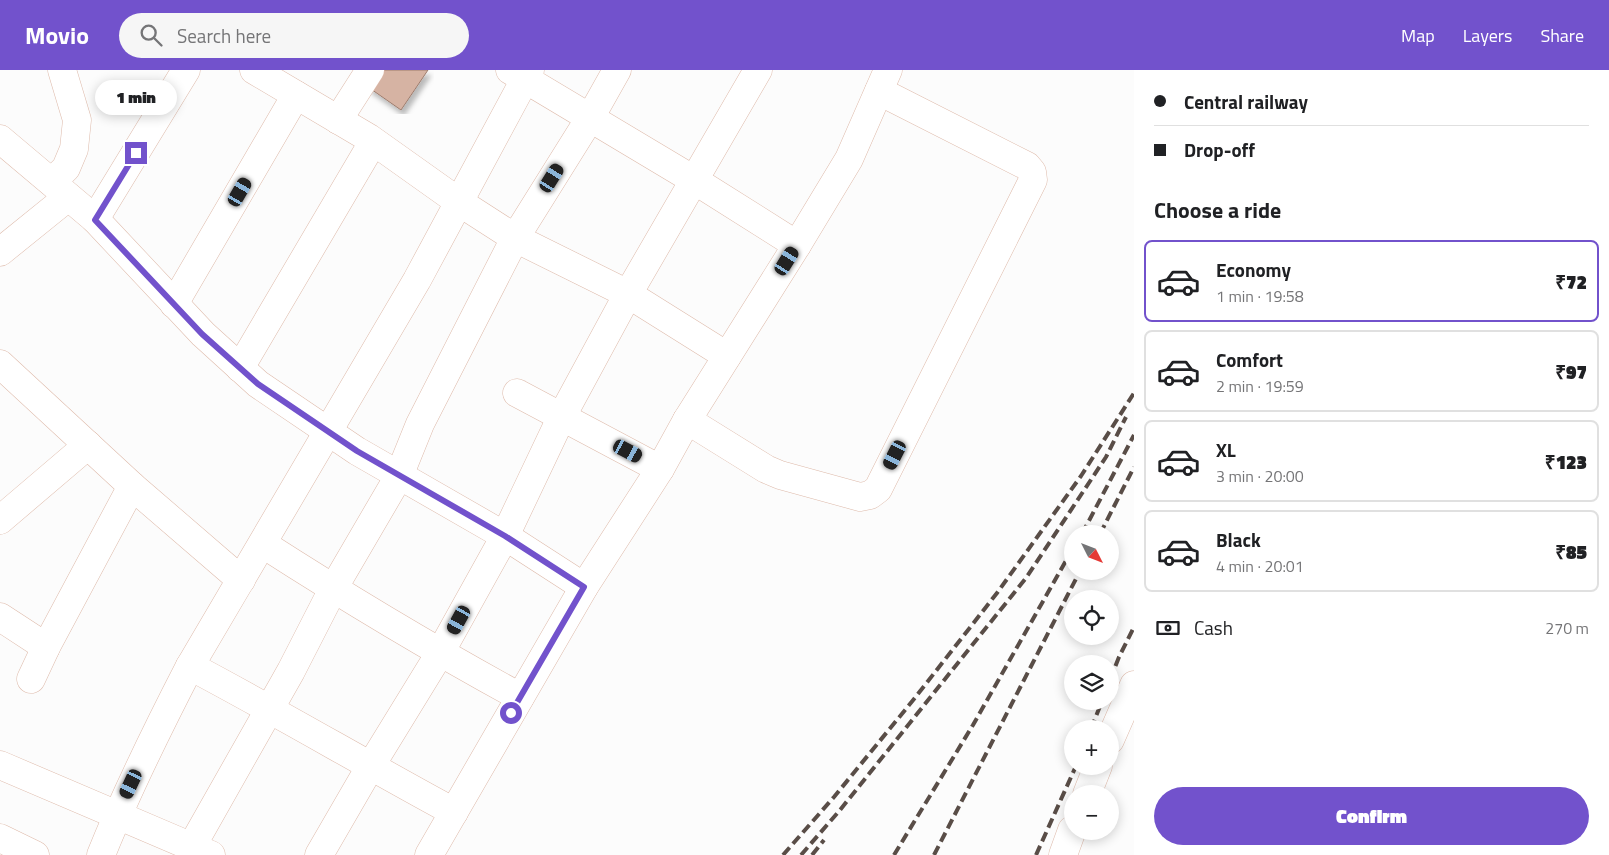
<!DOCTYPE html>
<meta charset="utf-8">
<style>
body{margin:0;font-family:"Titillium Web",sans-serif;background:#f6f6f6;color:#202124;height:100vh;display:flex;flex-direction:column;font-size:19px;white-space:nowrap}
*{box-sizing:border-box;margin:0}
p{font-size:16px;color:#757577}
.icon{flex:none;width:28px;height:28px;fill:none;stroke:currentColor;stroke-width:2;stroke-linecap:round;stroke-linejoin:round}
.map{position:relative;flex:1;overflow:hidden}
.sheet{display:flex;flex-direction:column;background:#fff;width:475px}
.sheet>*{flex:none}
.hud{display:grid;align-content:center;height:110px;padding:0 20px;background:#fff}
.needle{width:32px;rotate:132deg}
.controls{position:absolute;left:1064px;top:455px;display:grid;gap:10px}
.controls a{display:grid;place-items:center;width:55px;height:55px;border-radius:50%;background:#fff;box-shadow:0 2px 12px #0003;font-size:25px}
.end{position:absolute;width:22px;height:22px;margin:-11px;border:6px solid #7252cc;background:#fff;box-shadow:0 0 0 2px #fff}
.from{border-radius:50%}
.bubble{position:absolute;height:35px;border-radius:18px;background:#fff;box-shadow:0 2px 12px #0003;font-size:16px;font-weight:800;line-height:35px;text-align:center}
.car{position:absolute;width:15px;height:30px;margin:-15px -8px;border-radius:6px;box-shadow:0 0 4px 1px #0007;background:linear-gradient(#222 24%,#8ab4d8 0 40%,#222 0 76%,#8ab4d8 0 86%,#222 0)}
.hud b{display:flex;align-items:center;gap:18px;height:48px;font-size:19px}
.hud b+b{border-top:1px solid #e0e0e0}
.hud i{width:12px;height:12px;background:#202124}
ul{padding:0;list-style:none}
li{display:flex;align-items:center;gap:15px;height:82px;margin:0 10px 8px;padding:0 10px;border:2px solid #e0e0e0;border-radius:8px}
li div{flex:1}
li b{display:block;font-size:19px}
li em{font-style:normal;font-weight:800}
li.active{border-color:#7252cc}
li>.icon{width:45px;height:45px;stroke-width:1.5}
h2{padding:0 20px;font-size:22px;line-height:60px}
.pay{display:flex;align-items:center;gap:12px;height:55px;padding:0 20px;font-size:19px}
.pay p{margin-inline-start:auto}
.primary-button{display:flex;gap:10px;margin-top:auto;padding:10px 20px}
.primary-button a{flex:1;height:58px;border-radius:30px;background:#7252cc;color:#fff;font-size:20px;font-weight:800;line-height:58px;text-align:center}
header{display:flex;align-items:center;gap:30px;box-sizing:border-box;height:70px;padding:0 25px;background:#7252cc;color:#fff}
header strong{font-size:24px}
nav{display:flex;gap:28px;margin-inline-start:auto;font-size:18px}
.search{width:350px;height:45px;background:#f6f6f6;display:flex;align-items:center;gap:12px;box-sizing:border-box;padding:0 18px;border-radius:28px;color:#757577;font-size:19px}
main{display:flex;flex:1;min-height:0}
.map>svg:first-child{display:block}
</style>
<header>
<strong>Movio</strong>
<div class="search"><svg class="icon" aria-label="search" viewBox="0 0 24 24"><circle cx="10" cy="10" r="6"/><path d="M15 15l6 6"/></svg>Search here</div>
<nav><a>Map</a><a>Layers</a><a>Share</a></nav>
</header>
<main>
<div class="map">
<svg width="1134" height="785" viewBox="0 0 1134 785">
<defs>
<filter id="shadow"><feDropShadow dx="3" dy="5.5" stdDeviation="2.5" flood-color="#0004"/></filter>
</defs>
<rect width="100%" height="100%" fill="#fcfcfc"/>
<polygon fill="#d6b3a3" stroke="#9d7c6d" filter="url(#shadow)" points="379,0 428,0 401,40 368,17"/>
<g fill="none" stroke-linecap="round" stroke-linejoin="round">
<defs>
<g id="minor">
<polyline points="254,0 369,68 459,132 515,168 628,224 727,286"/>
<polyline points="510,0 694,110 797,175"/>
<polyline points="338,50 370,0"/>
<polyline points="0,69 95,149 203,264 258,314 357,381 505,466 584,517"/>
<polyline points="52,112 66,98 74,79 77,50 62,0"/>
<polyline points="95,149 186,0"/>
<polyline points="0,182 68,127"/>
<polyline points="174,234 296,25"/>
<polyline points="0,294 132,416 241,510"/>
<polyline points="240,298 373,72"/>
<polyline points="517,323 660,399"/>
<polyline points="687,350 766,399 780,405 860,427 870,425 878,419 1033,110 1032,102 1027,96 879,21"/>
<polyline points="0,450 88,375"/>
<path d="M263 474C347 528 432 579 520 627"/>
<polyline points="0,547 46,577"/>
<path d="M190 596C279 643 365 694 454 742"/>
<polyline points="31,609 46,577 132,416"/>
<polyline points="1110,670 1134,615"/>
<polyline points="0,695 211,785"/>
<polyline points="1087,724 1098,696"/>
<polyline points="0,768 35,785"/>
<polyline points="192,776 291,601 333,519 399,406 420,354 515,168 590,48 617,0"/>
<path d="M101 785C127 720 158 658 190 596L417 210 530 0"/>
<polyline points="319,785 370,697 440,583 505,466 562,346 628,224 758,0"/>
<polyline points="1063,785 1072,760"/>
</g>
<polyline id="highway" points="429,785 584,517 660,399 687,350 797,175 849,89 888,0"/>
</defs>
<use href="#minor" stroke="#debaaa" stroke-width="29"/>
<use href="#highway" stroke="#debaaa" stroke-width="29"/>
<use href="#minor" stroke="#fff" stroke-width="28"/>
<use href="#highway" stroke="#fff" stroke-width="28"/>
<g stroke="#594d47" stroke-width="4" stroke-dasharray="10 5" stroke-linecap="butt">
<polyline points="1082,464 1134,365"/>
<polyline points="1100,464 1134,397"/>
<polyline points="1110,610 1119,587 1134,557"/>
<polyline points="1091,659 1102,631"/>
<polyline points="783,785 834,727 914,629 997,523 1081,406 1134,323"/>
<polyline points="801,785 840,740 1026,508 1106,387 1126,347"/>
<polyline points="812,785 824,770"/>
<polyline points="894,785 973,655 1072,480"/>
<polyline points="934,785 1080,501"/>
<polyline points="1036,785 1076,696"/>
</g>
</g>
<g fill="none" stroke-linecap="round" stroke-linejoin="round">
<polyline stroke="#7252cc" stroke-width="6" points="136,83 95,150 202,264 258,314 357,381 505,466 584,517 511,643"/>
</g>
</svg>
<div class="controls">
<a><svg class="needle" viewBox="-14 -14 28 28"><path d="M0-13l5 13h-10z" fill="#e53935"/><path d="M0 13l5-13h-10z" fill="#757577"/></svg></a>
<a><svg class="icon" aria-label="locate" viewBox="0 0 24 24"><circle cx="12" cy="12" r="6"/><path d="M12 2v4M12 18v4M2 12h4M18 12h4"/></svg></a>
<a><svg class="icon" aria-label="layers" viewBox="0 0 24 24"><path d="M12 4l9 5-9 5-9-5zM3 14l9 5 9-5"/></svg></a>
<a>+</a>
<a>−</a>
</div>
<i class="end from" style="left:511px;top:643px"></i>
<i class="end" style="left:136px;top:83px"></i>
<div class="bubble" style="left:95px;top:10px;width:82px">1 min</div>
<i class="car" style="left:552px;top:108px;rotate:32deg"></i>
<i class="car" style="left:240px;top:122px;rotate:30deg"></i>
<i class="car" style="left:787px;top:191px;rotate:32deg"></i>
<i class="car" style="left:628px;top:381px;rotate:118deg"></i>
<i class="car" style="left:895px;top:385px;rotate:207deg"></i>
<i class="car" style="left:459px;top:550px;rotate:209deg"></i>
<i class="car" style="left:131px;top:714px;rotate:205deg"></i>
</div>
<section class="sheet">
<div class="hud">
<b><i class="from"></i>Central railway</b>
<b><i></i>Drop-off</b>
</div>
<h2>Choose a ride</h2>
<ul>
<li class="active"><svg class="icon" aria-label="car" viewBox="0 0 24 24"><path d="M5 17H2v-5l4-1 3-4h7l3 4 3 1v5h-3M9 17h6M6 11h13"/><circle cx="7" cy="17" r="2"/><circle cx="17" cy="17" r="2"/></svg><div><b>Economy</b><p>1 min · 19:58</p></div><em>₹72</em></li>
<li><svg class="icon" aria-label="car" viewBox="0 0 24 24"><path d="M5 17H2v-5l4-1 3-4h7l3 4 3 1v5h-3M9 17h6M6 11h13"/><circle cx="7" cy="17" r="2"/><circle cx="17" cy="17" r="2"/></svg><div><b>Comfort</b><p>2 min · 19:59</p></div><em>₹97</em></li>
<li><svg class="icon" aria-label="car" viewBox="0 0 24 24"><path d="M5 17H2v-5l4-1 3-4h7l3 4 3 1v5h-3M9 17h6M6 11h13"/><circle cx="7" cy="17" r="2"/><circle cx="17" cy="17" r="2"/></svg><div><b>XL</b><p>3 min · 20:00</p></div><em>₹123</em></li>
<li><svg class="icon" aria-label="car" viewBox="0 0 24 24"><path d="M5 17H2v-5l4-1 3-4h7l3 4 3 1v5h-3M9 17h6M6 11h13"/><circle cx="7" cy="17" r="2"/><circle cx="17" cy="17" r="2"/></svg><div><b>Black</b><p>4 min · 20:01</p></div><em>₹85</em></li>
</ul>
<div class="pay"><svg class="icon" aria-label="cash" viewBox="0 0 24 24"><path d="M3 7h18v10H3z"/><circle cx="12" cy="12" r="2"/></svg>Cash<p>270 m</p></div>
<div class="primary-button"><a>Confirm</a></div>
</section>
</main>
